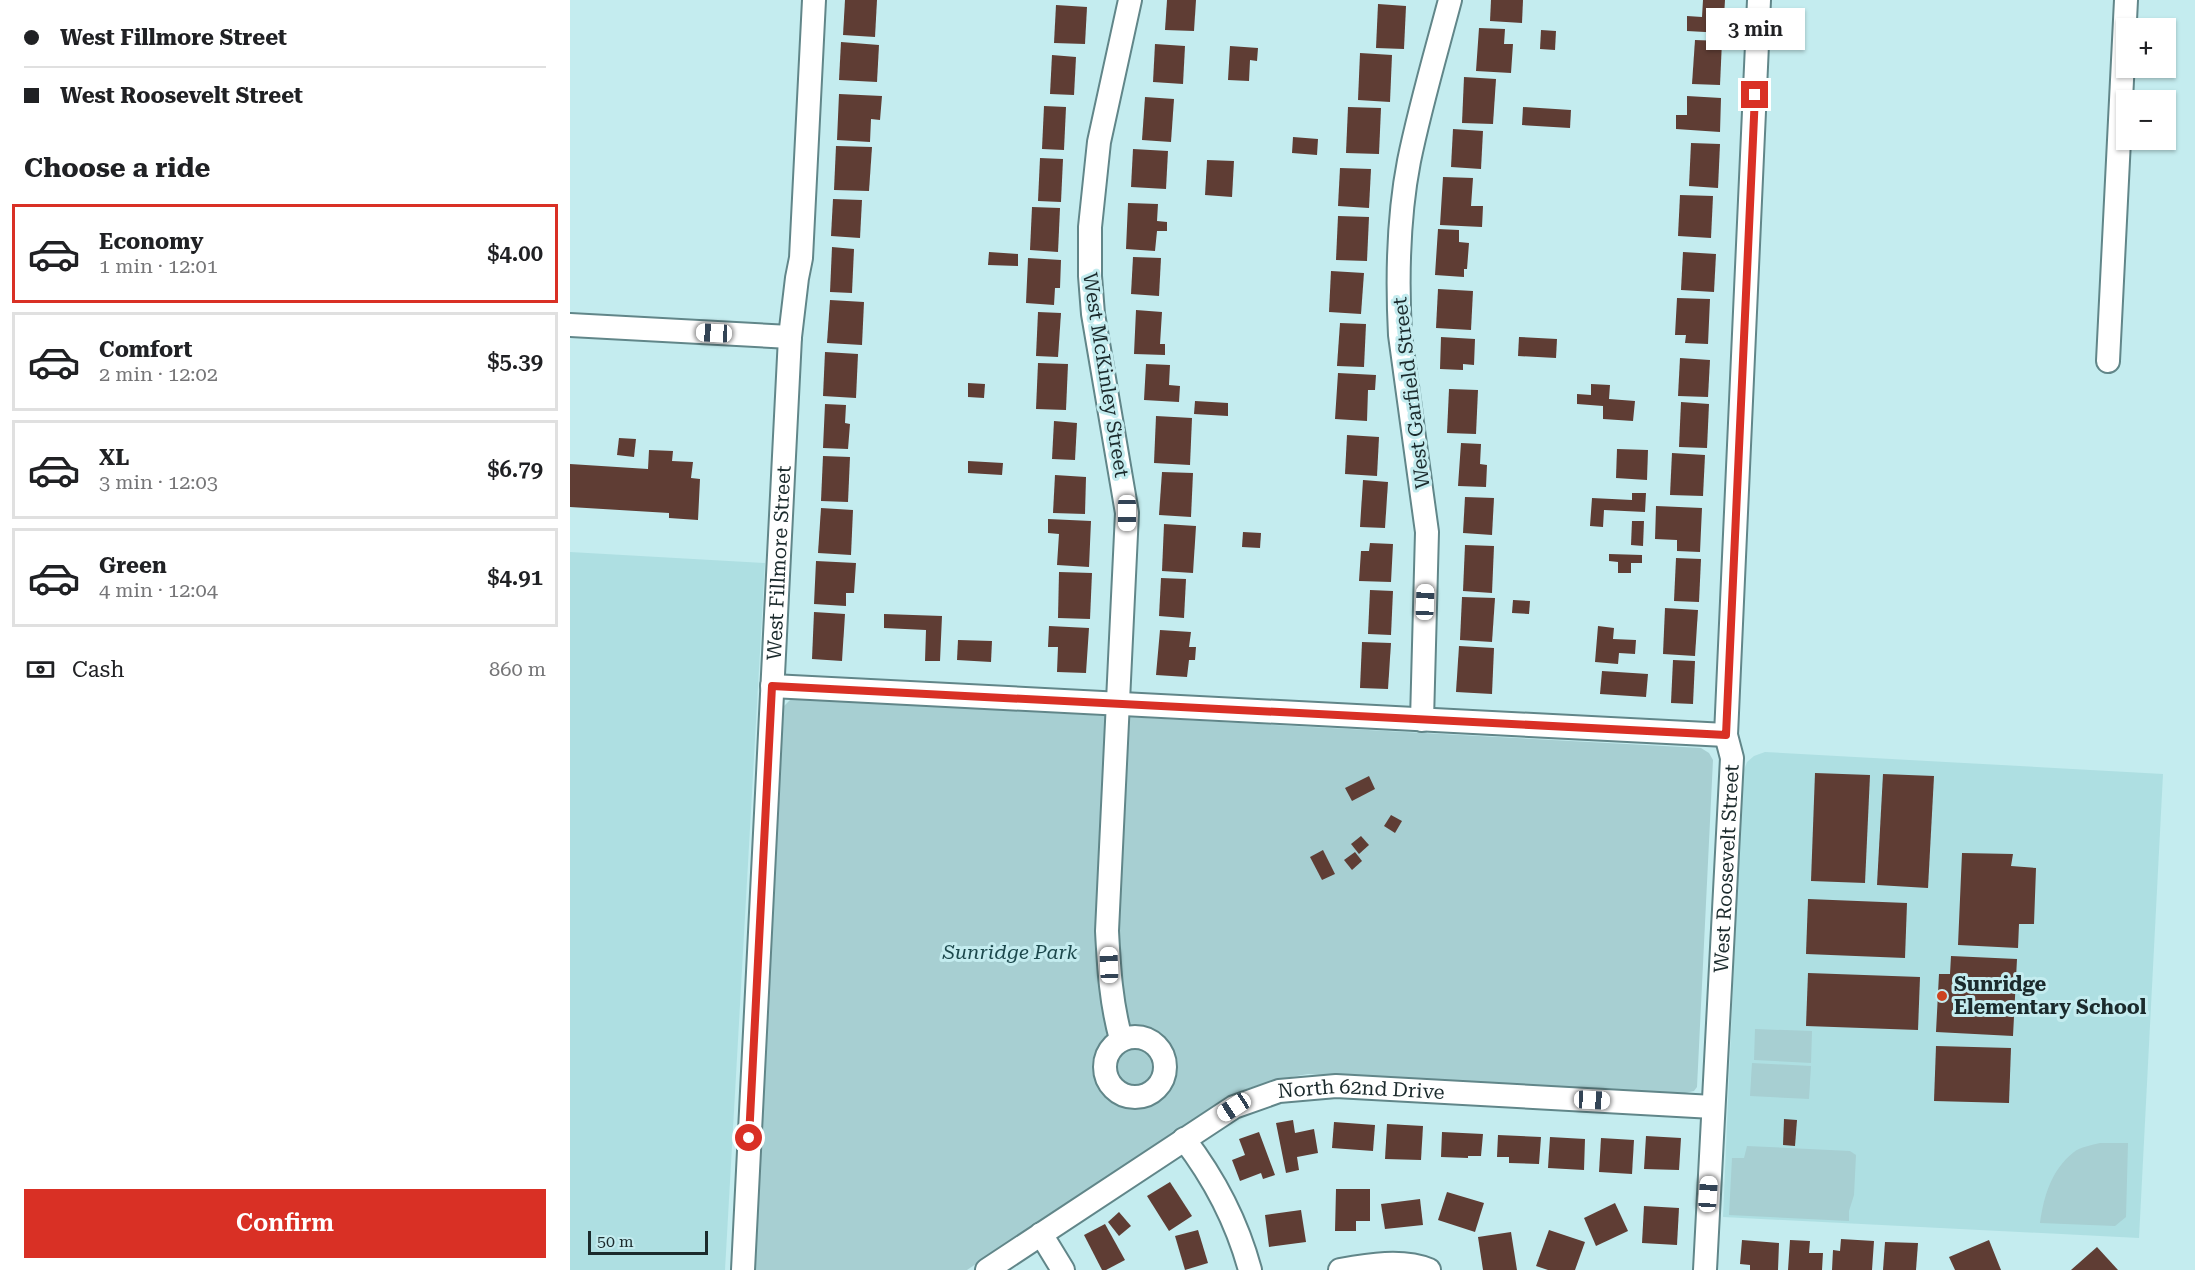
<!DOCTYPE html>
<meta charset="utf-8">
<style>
body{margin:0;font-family:"Roboto Serif",serif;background:#f2f2f2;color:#202124;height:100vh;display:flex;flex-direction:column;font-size:22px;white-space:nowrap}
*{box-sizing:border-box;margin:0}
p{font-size:20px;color:#757577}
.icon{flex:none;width:33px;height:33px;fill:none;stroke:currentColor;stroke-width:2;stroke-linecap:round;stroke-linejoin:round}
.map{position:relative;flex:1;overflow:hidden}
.side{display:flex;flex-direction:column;background:#fff;width:570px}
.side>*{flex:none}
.top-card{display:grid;align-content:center;height:132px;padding:0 24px;background:#fff}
.buttons{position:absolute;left:1546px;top:18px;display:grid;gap:12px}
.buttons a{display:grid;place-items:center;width:60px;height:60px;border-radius:0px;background:#fff;box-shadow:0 2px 4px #0004;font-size:30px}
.scale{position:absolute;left:18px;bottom:15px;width:120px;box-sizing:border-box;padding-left:6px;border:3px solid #1b2a2c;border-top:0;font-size:16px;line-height:21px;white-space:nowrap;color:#1b2a2c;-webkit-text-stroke:4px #c4ecef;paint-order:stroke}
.end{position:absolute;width:27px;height:27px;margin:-14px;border:8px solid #d93025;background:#fff;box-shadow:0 0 0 3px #fff}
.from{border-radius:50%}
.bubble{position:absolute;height:42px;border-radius:0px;background:#fff;box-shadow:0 2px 4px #0004;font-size:20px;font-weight:600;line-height:42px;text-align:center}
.car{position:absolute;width:18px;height:36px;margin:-18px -9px;border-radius:8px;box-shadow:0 0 4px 2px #0007;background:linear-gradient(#fff 24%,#345 0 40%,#fff 0 76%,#345 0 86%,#fff 0)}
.top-card b{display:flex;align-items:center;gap:21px;height:57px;font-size:22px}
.top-card b+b{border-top:2px solid #e0e0e0}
.top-card i{width:15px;height:15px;background:#202124}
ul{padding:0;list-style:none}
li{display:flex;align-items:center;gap:18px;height:99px;margin:0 12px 9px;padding:0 12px;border:3px solid #e0e0e0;border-radius:0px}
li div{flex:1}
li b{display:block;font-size:22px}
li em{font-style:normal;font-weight:600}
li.on{border-color:#d93025}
li>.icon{width:54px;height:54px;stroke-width:1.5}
h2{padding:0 24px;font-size:27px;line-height:72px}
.pay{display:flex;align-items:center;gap:15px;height:66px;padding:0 24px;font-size:22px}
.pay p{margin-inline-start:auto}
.button{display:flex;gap:12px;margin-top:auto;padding:12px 24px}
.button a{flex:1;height:69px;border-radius:0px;background:#d93025;color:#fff;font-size:24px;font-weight:600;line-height:69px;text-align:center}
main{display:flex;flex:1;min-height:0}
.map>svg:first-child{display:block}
</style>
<main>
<section class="side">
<div class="top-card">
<b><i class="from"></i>West Fillmore Street</b>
<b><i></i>West Roosevelt Street</b>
</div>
<h2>Choose a ride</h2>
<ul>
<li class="on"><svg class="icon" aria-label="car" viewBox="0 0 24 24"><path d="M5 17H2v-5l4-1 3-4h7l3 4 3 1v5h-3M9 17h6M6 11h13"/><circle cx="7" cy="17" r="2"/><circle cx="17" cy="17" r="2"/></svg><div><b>Economy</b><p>1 min · 12:01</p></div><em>$4.00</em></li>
<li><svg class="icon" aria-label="car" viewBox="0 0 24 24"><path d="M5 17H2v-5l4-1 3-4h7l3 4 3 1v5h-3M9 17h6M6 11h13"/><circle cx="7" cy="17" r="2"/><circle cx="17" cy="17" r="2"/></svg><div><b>Comfort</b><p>2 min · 12:02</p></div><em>$5.39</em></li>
<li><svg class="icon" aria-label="car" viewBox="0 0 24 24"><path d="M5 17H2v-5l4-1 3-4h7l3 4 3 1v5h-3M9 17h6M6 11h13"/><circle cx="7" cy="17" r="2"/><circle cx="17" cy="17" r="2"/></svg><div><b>XL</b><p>3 min · 12:03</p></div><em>$6.79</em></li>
<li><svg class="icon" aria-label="car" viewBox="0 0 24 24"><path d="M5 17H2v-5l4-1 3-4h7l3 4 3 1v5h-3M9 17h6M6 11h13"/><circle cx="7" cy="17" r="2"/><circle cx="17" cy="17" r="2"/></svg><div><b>Green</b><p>4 min · 12:04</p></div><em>$4.91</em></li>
</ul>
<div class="pay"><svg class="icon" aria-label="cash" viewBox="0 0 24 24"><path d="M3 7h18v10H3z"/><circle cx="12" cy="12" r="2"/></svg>Cash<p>860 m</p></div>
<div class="button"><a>Confirm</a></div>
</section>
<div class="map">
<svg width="1625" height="1270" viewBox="0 0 1625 1270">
<rect width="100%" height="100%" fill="#c4ecef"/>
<g fill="#aedfe2">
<polygon points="0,552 195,563 155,1270 0,1270"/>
<polygon points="1195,752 1593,774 1569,1238 1153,1217 1172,775 1177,762 1184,756"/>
</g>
<g fill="#a7cfd2">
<path d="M225 699 1131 748 1139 753 1143 760 1127 1087 1124 1091 1115 1093 738 1074C708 1079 682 1085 654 1099L397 1270H185L212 708 220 700Z"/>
<polygon points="1185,1029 1242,1031 1241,1063 1184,1060"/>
<polygon points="1182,1063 1241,1066 1239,1099 1180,1096"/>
<path d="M1530 1143H1558L1556 1217 1545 1226 1470 1223C1474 1196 1481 1170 1504 1152 1510 1147 1522 1145 1530 1143Z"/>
<polygon points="1177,1146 1280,1151 1286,1155 1284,1195 1279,1211 1279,1221 1159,1215 1162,1158 1174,1158"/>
</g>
<g fill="#5f3d34">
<polygon points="275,0 307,0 305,37 273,35"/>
<polygon points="597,0 626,0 624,31 595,30"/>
<polygon points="921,0 953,0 952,23 920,21"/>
<polygon points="1133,0 1155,0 1153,33 1117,31 1117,16 1132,17"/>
<polygon points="808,4 836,6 834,49 806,48"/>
<polygon points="486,5 517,7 515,44 484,43"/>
<polygon points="909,28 935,29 934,44 943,44 941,73 906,71"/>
<polygon points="971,30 986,31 985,50 970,49"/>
<polygon points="1125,40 1152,41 1150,85 1122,84"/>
<polygon points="271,42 309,45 307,82 269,80"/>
<polygon points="585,44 615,46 613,84 583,82"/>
<polygon points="660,46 688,48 687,61 680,60 679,81 658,80"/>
<polygon points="790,53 822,55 820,102 788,100"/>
<polygon points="482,55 506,57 504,95 480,94"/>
<polygon points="894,77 926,79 923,124 892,123"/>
<polygon points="269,94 312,96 310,120 301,119 300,142 267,140"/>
<polygon points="1117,96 1151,98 1150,132 1106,129 1106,115 1117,115"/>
<polygon points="575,97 604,99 601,142 572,140"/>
<polygon points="474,106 496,107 494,150 472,149"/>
<polygon points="778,107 811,108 809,154 776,153"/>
<polygon points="953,107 1001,110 1000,128 952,125"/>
<polygon points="883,129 913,131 911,169 881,167"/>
<polygon points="723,137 748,139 747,155 722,153"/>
<polygon points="1121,143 1150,144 1148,188 1119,186"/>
<polygon points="266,146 302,147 299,191 264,190"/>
<polygon points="563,149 598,151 596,189 561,187"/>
<polygon points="470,158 493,159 491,202 468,201"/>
<polygon points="637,160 664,161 662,197 635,195"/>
<polygon points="770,168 801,169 799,208 768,206"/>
<polygon points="873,177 903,178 901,206 913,206 912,227 870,225"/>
<polygon points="1110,195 1143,196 1141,238 1108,236"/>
<polygon points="263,199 292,200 290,238 261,236"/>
<polygon points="558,203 588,204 587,221 597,222 597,231 587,231 585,251 556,249"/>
<polygon points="462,207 490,208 488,252 460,250"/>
<polygon points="768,216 799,217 797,261 766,260"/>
<polygon points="868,229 889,230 889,242 899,243 897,269 894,269 894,277 865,275"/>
<polygon points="262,247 284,249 282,293 260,292"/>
<polygon points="419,252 448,254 448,266 418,265"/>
<polygon points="1113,252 1146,254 1144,292 1111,290"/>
<polygon points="563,257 591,258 589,296 561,294"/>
<polygon points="458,258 491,260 490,288 485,288 484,305 456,303"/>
<polygon points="761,271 794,273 791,314 759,312"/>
<polygon points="868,289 903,291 901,330 866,328"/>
<polygon points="1107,298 1140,299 1138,344 1115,343 1116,335 1105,335"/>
<polygon points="260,300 294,302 292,345 257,343"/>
<polygon points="566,310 592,312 590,344 595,344 595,355 564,354"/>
<polygon points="468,312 491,313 488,357 466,356"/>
<polygon points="770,323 796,324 794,367 767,366"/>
<polygon points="871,337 905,339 904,365 893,364 893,370 870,369"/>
<polygon points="949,337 987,339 986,358 948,356"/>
<polygon points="255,352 288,354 286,398 253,396"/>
<polygon points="1110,358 1140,360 1138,397 1108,396"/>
<polygon points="468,363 498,364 496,410 466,409"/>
<polygon points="576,364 600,365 599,385 610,386 609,402 574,400"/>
<polygon points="768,373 806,375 805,390 798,390 797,421 765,419"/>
<polygon points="398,383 415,384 414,398 398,397"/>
<polygon points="1021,384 1040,385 1039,399 1065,401 1063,421 1033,419 1033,406 1007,404 1007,394 1021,395"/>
<polygon points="879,389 908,390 906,434 877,433"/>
<polygon points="625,401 658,403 658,416 624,414"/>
<polygon points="1111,402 1139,404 1137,448 1109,447"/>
<polygon points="255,404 276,405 275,423 280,424 278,449 253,448"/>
<polygon points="586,416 622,418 620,465 584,463"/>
<polygon points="484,421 507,423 505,460 482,459"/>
<polygon points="777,435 809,437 807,476 775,474"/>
<polygon points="49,438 66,439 64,457 47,455"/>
<polygon points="891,443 911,444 910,464 917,465 916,487 888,486"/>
<polygon points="1047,449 1078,450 1077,480 1046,478"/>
<polygon points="79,450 103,451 102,461 123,462 121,478 130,479 128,520 99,518 99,513 0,507 0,464 78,469"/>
<polygon points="1102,453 1135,455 1133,496 1100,495"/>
<polygon points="253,456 280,457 278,502 251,501"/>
<polygon points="398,461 433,463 432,475 398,473"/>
<polygon points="592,472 623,473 621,517 589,515"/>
<polygon points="485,475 516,477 515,514 483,513"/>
<polygon points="793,480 818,482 815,528 790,527"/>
<polygon points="1062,493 1076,493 1075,512 1034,510 1033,527 1020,526 1022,498 1062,500"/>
<polygon points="895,497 924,498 922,535 893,533"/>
<polygon points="1086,506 1132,508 1130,552 1107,551 1107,540 1085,539"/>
<polygon points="251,508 283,510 281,555 248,553"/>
<polygon points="478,519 521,521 519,567 487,565 489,534 478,533"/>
<polygon points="1062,521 1074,521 1073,546 1061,545"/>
<polygon points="594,524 626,526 623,573 592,571"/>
<polygon points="673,532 691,533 690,548 672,547"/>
<polygon points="800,543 823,544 821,582 789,581 791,551 799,551"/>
<polygon points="895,545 924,546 922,593 893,591"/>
<polygon points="1039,554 1072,555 1072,563 1061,563 1061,573 1048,573 1048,562 1039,561"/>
<polygon points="1106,558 1131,559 1129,602 1104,601"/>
<polygon points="246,561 286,563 284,593 276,593 276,606 244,604"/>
<polygon points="489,572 522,573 520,619 488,618"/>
<polygon points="591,578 616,579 614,618 589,616"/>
<polygon points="800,590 823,591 821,635 798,634"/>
<polygon points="892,597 925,598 922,642 890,640"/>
<polygon points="943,600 960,601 959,614 942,613"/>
<polygon points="1095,608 1128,610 1125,656 1093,654"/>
<polygon points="244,612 275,614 272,661 242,659"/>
<polygon points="314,614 372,616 370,661 355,661 356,630 314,628"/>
<polygon points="479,626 519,628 516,673 487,672 488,647 478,647"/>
<polygon points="1028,626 1044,628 1043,639 1066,640 1065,654 1049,653 1048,664 1025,662"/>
<polygon points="590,630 621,632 619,647 626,647 625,660 619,660 617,677 586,675"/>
<polygon points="388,640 422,641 421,662 387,660"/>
<polygon points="792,642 821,643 818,689 790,688"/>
<polygon points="889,646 924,648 922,694 886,692"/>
<polygon points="1103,660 1125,661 1123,704 1101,703"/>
<polygon points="1032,671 1078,674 1076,697 1030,694"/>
<polygon points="1245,773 1300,775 1295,883 1241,881"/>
<polygon points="1313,774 1364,776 1358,888 1307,885"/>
<polygon points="799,776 805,789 782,801 775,788"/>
<polygon points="821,815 832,821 825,833 814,826"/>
<polygon points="791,836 799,845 789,854 781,844"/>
<polygon points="753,850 765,874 752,880 740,857"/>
<polygon points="785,852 792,861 782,870 774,860"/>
<polygon points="1392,853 1443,854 1441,866 1466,868 1464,924 1449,924 1448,948 1388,945"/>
<polygon points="1238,899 1337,903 1335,958 1236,954"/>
<polygon points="1381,956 1447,959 1443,1036 1366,1032 1369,974 1380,974"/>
<polygon points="1238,973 1350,977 1348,1030 1236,1026"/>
<polygon points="1366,1046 1441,1048 1439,1103 1364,1101"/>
<polygon points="1214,1119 1227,1120 1225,1146 1213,1145"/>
<polygon points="723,1120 725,1133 744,1129 748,1153 727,1157 729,1170 716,1173 706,1123"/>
<polygon points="764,1122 805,1125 803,1151 762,1148"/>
<polygon points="817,1124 853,1126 851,1160 815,1159"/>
<polygon points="689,1132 705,1175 693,1179 691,1173 670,1181 662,1160 675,1155 669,1139"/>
<polygon points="872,1132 913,1134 911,1156 898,1156 898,1158 871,1157"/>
<polygon points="928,1135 971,1137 969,1164 939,1163 939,1157 927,1157"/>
<polygon points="1076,1136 1111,1138 1109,1170 1074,1169"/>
<polygon points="980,1137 1015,1139 1014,1170 978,1168"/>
<polygon points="1031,1138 1064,1140 1062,1174 1029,1172"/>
<polygon points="600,1182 622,1216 599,1231 577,1196"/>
<polygon points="766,1189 800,1189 800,1221 786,1221 786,1231 765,1231"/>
<polygon points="877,1192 914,1203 905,1232 868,1220"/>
<polygon points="850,1199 853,1225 815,1229 811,1204"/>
<polygon points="1045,1203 1058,1231 1026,1246 1014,1218"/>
<polygon points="1074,1206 1109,1208 1107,1245 1072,1243"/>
<polygon points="731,1210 736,1242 699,1247 695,1215"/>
<polygon points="549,1212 561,1226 549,1236 538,1222"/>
<polygon points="535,1224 555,1260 536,1270 532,1270 514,1235"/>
<polygon points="628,1230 638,1263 615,1270 605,1236"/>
<polygon points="979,1230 1015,1242 1005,1270 978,1270 966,1266"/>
<polygon points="941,1232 947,1270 913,1270 908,1237"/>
<polygon points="1271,1239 1304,1241 1302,1270 1262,1270 1263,1250 1270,1251"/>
<polygon points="1172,1240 1209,1243 1208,1270 1180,1270 1180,1265 1170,1264"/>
<polygon points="1220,1240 1240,1241 1239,1253 1253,1253 1252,1270 1218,1270"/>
<polygon points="1419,1240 1431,1270 1385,1270 1379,1257"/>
<polygon points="1315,1242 1348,1243 1346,1270 1313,1270"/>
<polygon points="1527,1247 1548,1270 1501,1270"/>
</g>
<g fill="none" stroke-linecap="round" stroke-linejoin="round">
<defs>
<g id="minor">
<polyline points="0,325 220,337"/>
<polyline points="1538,361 1556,0"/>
<polyline points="202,686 1156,735"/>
<path d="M852 720 857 532 830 335C827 277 828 218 839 161 850 107 866 53 880 0"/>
<circle cx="565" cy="1067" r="30"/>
<path d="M551 1039C541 1003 539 969 537 931L557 513 523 314 520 276V227L529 142 560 0"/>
<path d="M614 1139C644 1178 667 1222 680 1270"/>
<polyline points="471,1234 493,1270"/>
<path id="s1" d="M173 1270 220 337 227 278 231 258 244 0"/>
<path id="s2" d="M417 1270 664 1107 709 1091 766 1086 1143 1107"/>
<path d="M770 1270C798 1265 833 1259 859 1270"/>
<path id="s3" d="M1135 1270 1162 758 1156 735 1189 0"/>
</g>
</defs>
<use href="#minor" stroke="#618689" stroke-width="26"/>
<use href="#minor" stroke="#fff" stroke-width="22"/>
</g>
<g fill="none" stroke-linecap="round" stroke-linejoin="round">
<polyline stroke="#d93025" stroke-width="8" points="179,1138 202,686 1156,735 1185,95"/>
</g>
<circle fill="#cc431f" stroke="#c4ecef" stroke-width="2" cx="1372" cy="996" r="6"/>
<g text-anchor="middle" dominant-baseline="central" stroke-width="6" stroke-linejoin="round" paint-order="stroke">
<g font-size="20" fill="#1b2a2c" stroke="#c4ecef">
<text transform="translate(536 375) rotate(81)">West McKinley Street</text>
<text transform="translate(841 393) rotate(-97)">West Garfield Street</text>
<text stroke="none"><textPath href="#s1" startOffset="708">West Fillmore Street</textPath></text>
<text stroke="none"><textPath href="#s3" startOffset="402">West Roosevelt Street</textPath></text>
<text stroke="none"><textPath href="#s2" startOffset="426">North 62nd Drive</textPath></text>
</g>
<g font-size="20" font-style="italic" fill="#1c484c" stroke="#c4ecef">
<text x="440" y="952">Sunridge Park</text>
</g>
<g font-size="20" font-weight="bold" fill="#1b2a2c" stroke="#c4ecef" text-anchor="start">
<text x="1384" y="984">Sunridge<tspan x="1384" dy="23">Elementary School</tspan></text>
</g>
</g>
</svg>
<div class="buttons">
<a>+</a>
<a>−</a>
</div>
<div class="scale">50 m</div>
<i class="end from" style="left:179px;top:1138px"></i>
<i class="end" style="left:1185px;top:95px"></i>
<div class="bubble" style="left:1136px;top:8px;width:99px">3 min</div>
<i class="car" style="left:144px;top:333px;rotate:273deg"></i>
<i class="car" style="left:557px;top:513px;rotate:180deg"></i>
<i class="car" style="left:855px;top:602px;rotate:2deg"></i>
<i class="car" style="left:539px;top:965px;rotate:358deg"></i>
<i class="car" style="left:1022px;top:1100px;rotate:93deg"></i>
<i class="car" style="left:664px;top:1107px;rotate:237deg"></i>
<i class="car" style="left:1138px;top:1194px;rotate:4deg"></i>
</div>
</main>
